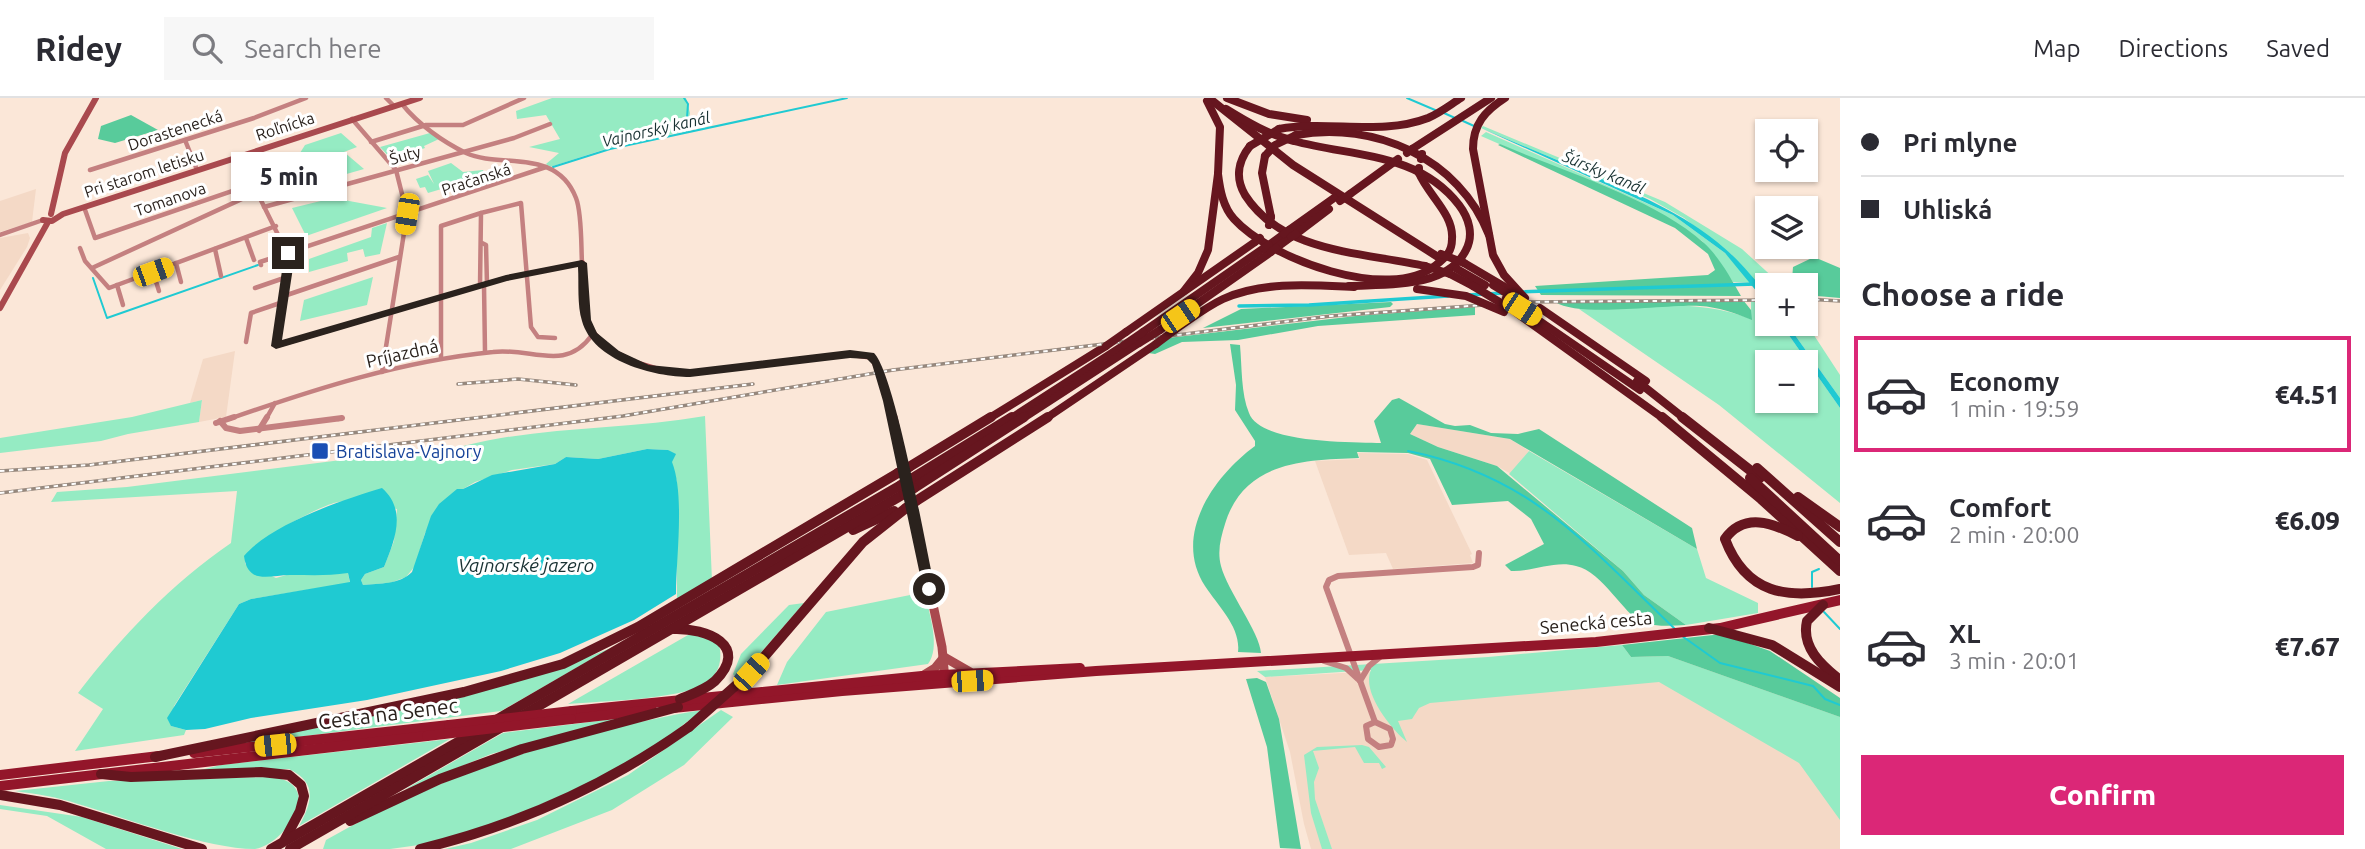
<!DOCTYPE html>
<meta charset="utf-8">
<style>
body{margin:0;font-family:Ubuntu,sans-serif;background:#f7f7f7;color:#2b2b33;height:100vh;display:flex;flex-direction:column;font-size:26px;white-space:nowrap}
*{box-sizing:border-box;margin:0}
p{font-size:23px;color:#7c7c81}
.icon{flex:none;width:38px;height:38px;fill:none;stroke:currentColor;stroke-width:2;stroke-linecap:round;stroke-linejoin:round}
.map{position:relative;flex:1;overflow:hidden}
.panel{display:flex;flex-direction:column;background:#fff;width:525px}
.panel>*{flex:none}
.top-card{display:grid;align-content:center;height:154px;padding:0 21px;background:#fff}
.fabs{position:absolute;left:1755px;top:21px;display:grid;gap:14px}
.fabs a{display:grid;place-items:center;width:63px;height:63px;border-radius:0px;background:#fff;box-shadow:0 2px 5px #0004;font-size:35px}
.end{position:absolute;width:32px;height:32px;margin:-16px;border:9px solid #2a221d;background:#fff;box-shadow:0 0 0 4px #fff}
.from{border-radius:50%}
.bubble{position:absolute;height:49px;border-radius:0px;background:#fff;box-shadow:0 2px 5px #0004;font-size:23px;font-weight:800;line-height:49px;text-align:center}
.car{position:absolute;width:21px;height:42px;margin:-21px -10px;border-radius:9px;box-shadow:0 0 5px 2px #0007;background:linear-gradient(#f5c518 24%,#345 0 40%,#f5c518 0 76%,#345 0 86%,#f5c518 0)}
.top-card b{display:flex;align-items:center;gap:24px;height:66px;font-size:26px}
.top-card b+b{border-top:2px solid #e1e1e2}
.top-card i{width:18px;height:18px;background:#2b2b33}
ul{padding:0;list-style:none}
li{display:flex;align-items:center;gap:21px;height:116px;margin:0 14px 10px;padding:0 7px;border:4px solid transparent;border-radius:0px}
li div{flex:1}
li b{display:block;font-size:26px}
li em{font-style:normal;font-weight:800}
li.selected{border-color:#db2777}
li>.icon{width:63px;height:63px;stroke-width:1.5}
h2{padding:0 21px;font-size:32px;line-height:84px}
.cta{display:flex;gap:14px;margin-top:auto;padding:14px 21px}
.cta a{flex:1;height:80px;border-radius:0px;background:#db2777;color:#fff;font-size:28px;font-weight:800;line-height:80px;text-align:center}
header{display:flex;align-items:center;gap:42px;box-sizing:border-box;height:98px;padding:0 35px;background:#fff;border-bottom:2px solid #e1e1e2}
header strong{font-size:33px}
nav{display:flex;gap:38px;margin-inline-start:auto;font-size:24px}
.search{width:490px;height:63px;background:#f7f7f7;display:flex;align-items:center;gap:18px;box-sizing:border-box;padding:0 24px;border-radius:0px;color:#7c7c81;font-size:26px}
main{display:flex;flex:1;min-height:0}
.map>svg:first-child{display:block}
</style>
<header>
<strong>Ridey</strong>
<div class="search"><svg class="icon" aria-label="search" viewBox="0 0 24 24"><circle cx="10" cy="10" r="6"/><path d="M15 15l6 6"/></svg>Search here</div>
<nav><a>Map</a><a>Directions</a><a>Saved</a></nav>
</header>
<main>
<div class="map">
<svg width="1840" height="751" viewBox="0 0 1840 751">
<rect width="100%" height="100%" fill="#fbe7d8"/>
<g fill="#f4d9c6">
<polygon points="36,91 32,124 0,134 0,103"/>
<polygon points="28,135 30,140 27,149 0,192 0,140"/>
<polygon points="235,253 226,319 199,324 202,302 190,305 203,261"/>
<polygon points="1417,326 1510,341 1529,353 1511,376 1497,368 1438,349 1410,336"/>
<polygon points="1358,355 1408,356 1427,362 1472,456 1470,457 1473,465 1393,471 1386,455 1349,457 1315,363 1360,361"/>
<polygon points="1668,558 1840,619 1840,751 1311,751 1304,726 1290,654 1265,579"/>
</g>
<g fill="#95ebc3" fill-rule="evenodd">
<polygon points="552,0 686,0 690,15 687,33 612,49 550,69 546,66 559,55 529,49 560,41 546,17 517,21 516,13"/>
<polygon points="1483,28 1665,104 1742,151 1777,183 1768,187 1767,198 1732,157 1684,120 1650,101 1481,30"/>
<polygon points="1486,34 1673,117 1725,155 1752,185 1733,184 1702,143 1665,119 1481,38"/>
<polygon points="341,35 357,49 344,54 364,71 280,95 260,67 300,55 305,47"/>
<polygon points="430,35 439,41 424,48 425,50 392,62 380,49"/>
<polygon points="451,65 463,74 483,72 485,78 428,95 425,89 420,90 416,81 428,77 434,86 428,73"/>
<polygon points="333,100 387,110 306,138 292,110"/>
<polygon points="387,125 380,156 365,159 363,151 347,155 348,163 309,174 309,161 371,139 372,130"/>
<polygon points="373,179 367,207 300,223 304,202"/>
<path d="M1751 203 1766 204 1768 226H1781L1840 310V405L1719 307 1579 211C1636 209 1697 200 1751 221ZM1768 264H1806V303H1768Z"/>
<polygon points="1806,225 1840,277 1840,300 1787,226"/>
<polygon points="202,302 199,324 128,336 101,343 0,355 0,340 132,319"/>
<path d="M705 318 712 483 677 502V384L668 352 647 351 598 361 566 359 555 366 512 372 475 384 463 391 425 435 415 468 406 479 390 485 363 487 361 482 365 476 384 469 394 443 397 411C382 409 351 401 338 404 318 408 257 442 245 458V466L276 480 290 476 348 475 350 485 251 501 239 506 174 608 171 628 186 632 184 637 75 653 103 611 78 595C121 539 172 485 231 445L237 393 51 404 57 394 127 389 373 358C415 364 459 347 501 340 568 329 637 330 705 318Z"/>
<polygon points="1529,353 1697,451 1706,480 1758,505 1758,515 1686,527 1644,497 1623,473 1509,376"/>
<path d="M915 496 926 498C929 517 941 549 928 566L777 587 787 564 826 514Z"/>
<polygon points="804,505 737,582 733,576 741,556 789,507"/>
<path d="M695 533 718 543C723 559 721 576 704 586 678 602 601 603 568 606Z"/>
<path d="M1622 547 1631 559 1668 558 1840 619V722L1799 665 1659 584 1430 605 1419 610 1412 621 1398 623 1407 644C1391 631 1361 594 1371 572L1265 579 1257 573 1488 559Z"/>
<polygon points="611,550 501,613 226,648 549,574"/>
<path d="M702 612 669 638 608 677 489 729 419 747 390 751H323L326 742C442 676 571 634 702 612Z"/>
<polygon points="721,612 733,619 684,667 612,712 511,751 445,751 471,745 537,722 628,677"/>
<polygon points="622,620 491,656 404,692 503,635"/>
<path d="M450 641 299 728C312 704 318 685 289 671L200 672 221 667Z"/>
<polygon points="1362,647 1369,649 1386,669 1382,671 1379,665 1364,665 1355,649 1313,653 1319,670 1314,684 1315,701 1332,751 1322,751 1311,715 1304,657 1317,649"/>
<path d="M269 679C328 683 286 746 255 751 207 751 126 720 78 706 58 699 36 696 15 693L109 683Z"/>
<polygon points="0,707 82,719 182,751 106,751 47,718 0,711"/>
</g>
<g fill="#58cb9b">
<polygon points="131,17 158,32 115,45 98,41 101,28"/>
<path d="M1500 46C1562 73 1654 100 1704 145 1720 160 1730 179 1741 198L1541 197 1535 188 1708 177 1715 172 1708 156 1675 130 1498 47Z"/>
<polygon points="1814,159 1840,170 1840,200 1806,197 1806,187 1787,187 1792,182 1793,169"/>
<path d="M1651 202H1743L1751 212 1752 222C1735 215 1718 209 1700 208 1667 206 1579 220 1555 204Z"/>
<polygon points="1391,204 1393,206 1390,209 1203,230 1241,211"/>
<polygon points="1475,209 1475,217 1318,228 1238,242 1182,244 1155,256 1148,255 1168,240 1356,218"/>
<path d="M1230 246 1240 247C1242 269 1241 296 1249 315 1260 346 1353 344 1381 345L1374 323 1392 302 1399 300 1445 326 1455 328 1470 327 1491 335 1518 336 1539 331 1692 430 1697 451 1510 341 1417 326 1410 336 1438 349 1497 368 1623 473 1644 497 1686 527C1671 528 1656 529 1642 524 1624 517 1603 474 1576 468 1555 462 1533 474 1511 473L1505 467 1544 446 1531 421 1508 403 1452 407 1430 361 1408 355 1357 354 1359 360C1305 362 1244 363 1225 426 1221 439 1217 453 1221 468 1227 492 1260 535 1261 555L1238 554C1241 529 1218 508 1205 488 1172 437 1214 378 1255 348V343L1235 312 1236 287Z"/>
<polygon points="1722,536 1770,553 1840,600 1840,619 1668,558 1631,559 1622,547"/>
<polygon points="1257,580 1266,584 1279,621 1301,751 1280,750 1267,649 1246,581"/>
</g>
<g fill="#1fcad2">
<path d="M1481 30C1517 45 1554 61 1590 76 1649 101 1707 125 1749 175 1757 184 1767 194 1767 206L1725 155 1673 117Z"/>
<polygon points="1781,226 1787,226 1840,300 1840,310"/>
<path d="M647 351 668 352 676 356 672 364C685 397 676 460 676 496L634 522 560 555 501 573 367 602 251 620 205 631 186 632 171 628 167 620 239 506 251 501 350 484 348 475C329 478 311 477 292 477 273 476 248 489 244 458 271 426 342 402 382 390 407 412 395 442 384 469L365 476 361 482 363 487C380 485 399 487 412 474L431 418 439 406 457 391H463L492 377 555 366 566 359 598 361Z"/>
</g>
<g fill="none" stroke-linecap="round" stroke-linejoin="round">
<g stroke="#1fcad2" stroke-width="2">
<polyline points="684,0 688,6 686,33"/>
<polyline points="1407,0 1435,12"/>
<polyline points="1444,15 1455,20"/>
<polyline points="1463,23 1474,28"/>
<polyline points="553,69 610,51 847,0"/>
<polyline points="93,180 107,220 258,167"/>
<path d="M1408 353C1533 378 1589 449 1676 532"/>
<polyline points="1812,489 1812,474 1819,471"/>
<polyline points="1824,514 1840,531"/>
<polyline points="1682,538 1720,565 1813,588 1825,601 1840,607"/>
</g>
<g stroke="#1fcad2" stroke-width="3.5">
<polyline points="1520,194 1755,186"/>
<polyline points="1467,197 1504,195"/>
<polyline points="1239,208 1309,207 1448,198"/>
</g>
<g stroke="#c48080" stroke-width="4.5">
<polyline points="386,0 394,8"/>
<polyline points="352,21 396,72 407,116 382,274"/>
<polyline points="185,42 197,72"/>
<polyline points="371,44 426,27 463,27 524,0"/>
<path d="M239 58 289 159 276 248 506 180 582 165C581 148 582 115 576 100 556 49 501 71 466 55 443 44 418 26 402 6"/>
<polyline points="90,72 254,20 306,0"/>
<polyline points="84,109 95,140 332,59"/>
<polyline points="264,109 514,40 550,26"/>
<polyline points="0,137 43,122"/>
<polyline points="246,140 254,162"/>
<polyline points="482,145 486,147 487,186"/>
<polyline points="80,150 85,163 109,190 276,128"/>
<polyline points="215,151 221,178"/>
<polyline points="176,165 181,184"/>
<polyline points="261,167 260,164 546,69"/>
<polyline points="92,170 257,94"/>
<polyline points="153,174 159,193"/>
<polyline points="117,187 123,207"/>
<polyline points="484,187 485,254"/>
<polyline points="480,188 481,115 521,105 531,229 538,239 555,240"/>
<polyline points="255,190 287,179"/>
<polyline points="284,198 399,159"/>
<polyline points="246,244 251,215 283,204"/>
<polyline points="441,260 441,128 481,115"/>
<path d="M229 321C315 291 402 263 493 254 531 249 565 275 592 237"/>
<polyline points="266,321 275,305"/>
<polyline points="338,321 342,320"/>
</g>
<g stroke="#c48080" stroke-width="6">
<polyline points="220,323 226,330 240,333 342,320"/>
<polyline points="216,325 234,319"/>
<polyline points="259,332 267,319"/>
<polyline points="1324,563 1346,570 1358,581"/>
<polyline points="1360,583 1369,568 1380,559"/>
<polyline points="1375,624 1326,489 1329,482 1338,478 1473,469 1478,467 1479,455"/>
<polygon points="1375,624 1390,631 1393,641 1391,647 1379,649 1368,641 1366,628"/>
</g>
<g stroke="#a9494e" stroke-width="6">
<polyline points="51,116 65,55 96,0"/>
<polyline points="43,122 52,123 63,116 420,0"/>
<polyline points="582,165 583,207 589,230 606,250 633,264 663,273 690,275 850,256 872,259 882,280 893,321"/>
<polyline points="0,210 48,124"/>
</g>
<g stroke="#a9494e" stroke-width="9">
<polyline points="893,319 905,376"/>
<polyline points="908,389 942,549 945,582"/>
<polyline points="944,559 970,574"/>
<polyline points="922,578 935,570 944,559"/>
</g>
<g stroke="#93162a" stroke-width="10">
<polyline points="673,610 842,593 1096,573 1596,544 1720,530 1840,502"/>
<polyline points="572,613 922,578 1080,570"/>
<polyline points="571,621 652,612"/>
<polyline points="194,655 449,627"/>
<polyline points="0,677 159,658"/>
<polyline points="0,688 427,638"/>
</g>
<g stroke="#66161f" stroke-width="8">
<polyline points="1209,0 1293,67 1438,159"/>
<polyline points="1227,0 1269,16 1307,22"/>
<path d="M1505 0C1485 13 1473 26 1473 51L1493 157 1504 177 1525 200"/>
<path d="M1226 11C1247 24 1269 37 1294 43 1353 59 1418 54 1459 107 1469 120 1474 137 1466 152 1447 191 1386 186 1349 188"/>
<path d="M1279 31C1328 22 1381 38 1428 20 1440 15 1450 7 1461 0"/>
<path d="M1296 37C1375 23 1459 60 1489 137"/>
<path d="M1250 48C1238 63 1235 80 1245 97 1283 156 1363 154 1425 168"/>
<polyline points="1412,51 1491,0"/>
<polyline points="1265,58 1262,75 1271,119"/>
<path d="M1218 76C1220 92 1223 109 1234 121 1270 161 1389 205 1436 167 1446 159 1452 154 1452 141 1454 116 1428 97 1419 75"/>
<polyline points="1350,96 1394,64"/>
<polyline points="1289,132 1334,100"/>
<polyline points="1296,136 1329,111"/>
<polyline points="1269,147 1284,136"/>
<polyline points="1276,150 1291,139"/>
<polyline points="1464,165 1515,195"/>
<polyline points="1457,171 1485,187"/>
<polyline points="1450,176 1473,188"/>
<polyline points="1184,193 1198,175 1208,152 1218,76 1220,29 1207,3"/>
<polyline points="1540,210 1646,283"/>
<polyline points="1511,211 1664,321"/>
<polyline points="1522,211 1640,292"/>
<path d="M1176 231C1191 221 1206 209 1223 201 1263 183 1311 187 1354 189"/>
<polyline points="1160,232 1271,154"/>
<polyline points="1126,234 1255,144"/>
<polyline points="1143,234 1264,150"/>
<polyline points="1637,283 1685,321"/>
<polyline points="988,321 1106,248"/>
<polyline points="1010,321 1124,247"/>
<polyline points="1022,321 1139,245"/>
<polyline points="1045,321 1156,246"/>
</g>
<g stroke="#66161f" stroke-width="10">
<polyline points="1662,319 1761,401 1840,473"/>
<polyline points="1682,319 1760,380"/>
<polyline points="909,369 991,319"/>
<polyline points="1757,370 1840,444"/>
<polyline points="1750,380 1840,463"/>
<polyline points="911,381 1012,319"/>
<polyline points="914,390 1024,319"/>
<polyline points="1798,399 1840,429"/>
<polyline points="916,403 1048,319"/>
<polyline points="853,432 894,413"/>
<path d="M1798 438C1773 425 1744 414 1725 441 1746 496 1787 502 1840 491"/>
<path d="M1823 507 1807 523C1801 549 1821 567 1840 582"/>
<polyline points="1709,530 1772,547 1840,589"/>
<path d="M674 531C706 530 751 547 715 583 705 592 692 596 680 601"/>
<polyline points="751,574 863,444 906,410"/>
<polyline points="518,620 904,396"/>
<polyline points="496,622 901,387"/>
<polyline points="155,659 464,594 563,566 638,529 898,375"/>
<polyline points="101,676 131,679 261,674 289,677 301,687 304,698 300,713 284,743"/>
<polyline points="0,697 60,707 202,751"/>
<polyline points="350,723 440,681 522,651 678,609"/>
<polyline points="271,751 477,633"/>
<polyline points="290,751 502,629"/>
<path d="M420 751C519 727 606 688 689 629"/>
</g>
<defs>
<g id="rail">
<polyline points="1806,201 1840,203"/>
<polyline points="458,286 518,281 576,287"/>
<polyline points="0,373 89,367 753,286"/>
<polyline points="0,395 623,318 893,272 1331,218 1525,204 1768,202"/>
</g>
</defs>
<use href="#rail" stroke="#96887d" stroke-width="3.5"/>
<use href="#rail" stroke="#fff" stroke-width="2" stroke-dasharray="4.5" stroke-linecap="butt"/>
<g stroke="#93162a" stroke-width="10">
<polyline points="449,627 572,613"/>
<polyline points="427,638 571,621"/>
</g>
<g stroke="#66161f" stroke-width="8">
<polyline points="1250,48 1279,31"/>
<polyline points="1407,55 1412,51"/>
<polyline points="1265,58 1275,47 1296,37"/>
<polyline points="1421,61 1422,56"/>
<polyline points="1394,64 1398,61"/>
<polyline points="1419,70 1419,75"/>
<polyline points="1340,103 1350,96"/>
<polyline points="1269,127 1271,119"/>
<polyline points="1284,136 1289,132"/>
<polyline points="1291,139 1296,136"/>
<polyline points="1255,144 1260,140"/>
<polyline points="1264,150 1269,147"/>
<polyline points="1271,154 1276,150"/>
<polyline points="1441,156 1464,165"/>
<polyline points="1425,168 1450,176"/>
<polyline points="1493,187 1531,210"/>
<polyline points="1473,188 1511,211"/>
<polyline points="1417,191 1466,198 1504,214"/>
<polyline points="1506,200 1522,211"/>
<polyline points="1139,245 1160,232"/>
<polyline points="1156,246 1176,231"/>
<polyline points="1124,247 1143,234"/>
<polyline points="1106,248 1126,234"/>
</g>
<g stroke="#66161f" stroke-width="10">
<polyline points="898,375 909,369"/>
<polyline points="901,387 911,381"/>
<polyline points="904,396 914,390"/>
<polyline points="906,410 916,403"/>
<polyline points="689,629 751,574"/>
</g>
</g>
<path fill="#2a221d" d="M285 152H291L294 163 282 242 506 177 582 162 587 165 591 222 597 235 619 253 649 267 690 271 850 252 874 255C895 276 926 450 935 491L934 494 929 496 923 491 883 303 872 266 867 261 850 260 690 279C654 279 593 263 582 223 577 207 579 186 578 169L507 183 276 251 271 248Z"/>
<rect fill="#1a4fb4" stroke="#fff" stroke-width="2.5" x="311" y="344" width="18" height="18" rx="3.5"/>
<g text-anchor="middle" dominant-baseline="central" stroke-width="6" stroke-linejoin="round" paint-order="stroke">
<g font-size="16" fill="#2a221d" stroke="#fff">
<text transform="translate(285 28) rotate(-18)">Roľnícka</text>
<text transform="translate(175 32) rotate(-18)">Dorastenecká</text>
<text transform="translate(405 57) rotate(-15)">Šuty</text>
<text transform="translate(144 75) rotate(-18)">Pri starom letisku</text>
<text transform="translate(476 81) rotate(-18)">Pračanská</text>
<text transform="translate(170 101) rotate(-19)">Tomanova</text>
</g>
<g font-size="16" font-style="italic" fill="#183132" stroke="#fff">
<text transform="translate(656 31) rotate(-13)">Vajnorský kanál</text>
<text transform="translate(1604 74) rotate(23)">Šúrsky kanál</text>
</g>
<g font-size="18" fill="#2a221d" stroke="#fff">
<text transform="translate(402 255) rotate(-13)">Príjazdná</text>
<text transform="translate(1596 524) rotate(-5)">Senecká cesta</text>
</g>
<g font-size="18" fill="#164399" stroke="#fff" text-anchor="start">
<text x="336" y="353">Bratislava-Vajnory</text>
</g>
<g font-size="19" font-style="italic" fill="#183132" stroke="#fff">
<text x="526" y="467">Vajnorské jazero</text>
</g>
<g font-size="21" fill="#2a221d" stroke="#fff">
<text transform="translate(388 615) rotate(-7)">Cesta na Senec</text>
</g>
</g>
</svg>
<div class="fabs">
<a><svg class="icon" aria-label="locate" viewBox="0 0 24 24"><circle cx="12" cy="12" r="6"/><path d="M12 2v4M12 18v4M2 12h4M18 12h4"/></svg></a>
<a><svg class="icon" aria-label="layers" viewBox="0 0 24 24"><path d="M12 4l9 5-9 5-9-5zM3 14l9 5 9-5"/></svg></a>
<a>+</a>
<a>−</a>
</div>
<i class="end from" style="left:929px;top:491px"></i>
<i class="end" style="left:288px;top:155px"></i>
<div class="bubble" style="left:231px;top:54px;width:116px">5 min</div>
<i class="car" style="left:407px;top:116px;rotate:189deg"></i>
<i class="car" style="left:153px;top:174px;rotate:70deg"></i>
<i class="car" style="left:1522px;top:211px;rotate:123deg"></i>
<i class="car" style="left:1180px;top:218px;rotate:56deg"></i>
<i class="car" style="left:751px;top:574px;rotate:42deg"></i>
<i class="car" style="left:972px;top:583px;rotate:86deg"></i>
<i class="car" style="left:275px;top:647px;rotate:264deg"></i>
</div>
<section class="panel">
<div class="top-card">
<b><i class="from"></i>Pri mlyne</b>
<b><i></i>Uhliská</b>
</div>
<h2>Choose a ride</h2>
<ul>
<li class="selected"><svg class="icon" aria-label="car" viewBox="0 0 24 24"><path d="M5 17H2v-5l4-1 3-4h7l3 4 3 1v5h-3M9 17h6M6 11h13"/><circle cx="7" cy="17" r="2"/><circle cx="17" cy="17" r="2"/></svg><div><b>Economy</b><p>1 min · 19:59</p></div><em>€4.51</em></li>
<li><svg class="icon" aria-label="car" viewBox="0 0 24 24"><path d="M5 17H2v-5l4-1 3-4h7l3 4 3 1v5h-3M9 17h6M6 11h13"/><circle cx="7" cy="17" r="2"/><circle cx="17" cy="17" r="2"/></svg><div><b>Comfort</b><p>2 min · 20:00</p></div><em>€6.09</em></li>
<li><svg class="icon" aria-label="car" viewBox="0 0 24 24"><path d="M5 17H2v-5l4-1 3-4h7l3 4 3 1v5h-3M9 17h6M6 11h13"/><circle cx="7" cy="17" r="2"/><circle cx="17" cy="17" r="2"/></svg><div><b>XL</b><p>3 min · 20:01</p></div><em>€7.67</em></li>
</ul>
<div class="cta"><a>Confirm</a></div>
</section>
</main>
